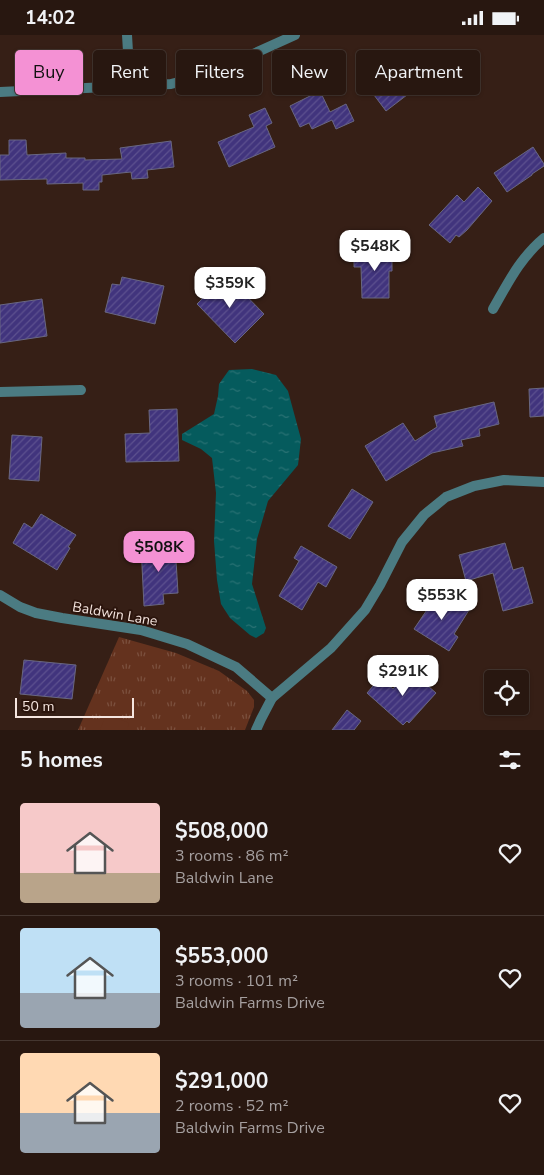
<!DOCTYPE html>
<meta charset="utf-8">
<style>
:root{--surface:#281710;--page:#34241e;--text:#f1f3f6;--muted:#a59f9f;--line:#443630;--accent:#f491d4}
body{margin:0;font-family:"Nunito Sans",sans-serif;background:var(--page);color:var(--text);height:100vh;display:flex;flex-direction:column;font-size:19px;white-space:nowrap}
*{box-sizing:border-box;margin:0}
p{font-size:16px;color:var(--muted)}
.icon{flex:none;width:28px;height:28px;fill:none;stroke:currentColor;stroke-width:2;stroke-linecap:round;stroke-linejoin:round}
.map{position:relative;height:695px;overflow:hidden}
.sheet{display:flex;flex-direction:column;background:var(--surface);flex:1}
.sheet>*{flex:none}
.hud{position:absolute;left:15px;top:15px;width:515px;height:45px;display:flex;gap:10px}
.tools{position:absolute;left:484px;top:635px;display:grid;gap:10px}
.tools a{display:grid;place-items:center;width:45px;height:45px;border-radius:5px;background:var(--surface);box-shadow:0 1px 4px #0004,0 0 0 1px var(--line);font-size:25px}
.scale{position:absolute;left:15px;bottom:12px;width:119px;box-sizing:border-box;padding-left:5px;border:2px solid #f5e5df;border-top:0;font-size:14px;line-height:18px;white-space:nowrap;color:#f5e5df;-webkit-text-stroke:4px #2c150d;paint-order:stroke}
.price{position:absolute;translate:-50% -42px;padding:0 11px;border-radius:10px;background:#fff;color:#222;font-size:16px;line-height:32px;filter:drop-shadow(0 1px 2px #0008)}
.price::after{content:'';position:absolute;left:50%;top:30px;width:15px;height:11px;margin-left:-8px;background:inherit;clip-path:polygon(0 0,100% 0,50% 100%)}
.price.active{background:var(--accent);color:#111}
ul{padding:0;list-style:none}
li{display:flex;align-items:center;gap:15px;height:125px;padding:0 20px}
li+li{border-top:1px solid var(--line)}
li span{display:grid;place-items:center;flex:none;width:140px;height:100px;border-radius:5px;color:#555}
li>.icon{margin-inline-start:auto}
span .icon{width:60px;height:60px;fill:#fffc;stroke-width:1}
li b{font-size:21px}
h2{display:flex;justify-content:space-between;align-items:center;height:60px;padding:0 20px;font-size:21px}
.tag{padding:0 18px;border-radius:5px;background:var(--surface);box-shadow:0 1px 4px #0004,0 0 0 1px var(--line);font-size:18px;line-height:45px}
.tag.active{background:var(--accent);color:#111}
.status{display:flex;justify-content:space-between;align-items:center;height:35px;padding:0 25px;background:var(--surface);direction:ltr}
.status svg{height:14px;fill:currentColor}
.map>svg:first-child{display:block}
</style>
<div class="status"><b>14:02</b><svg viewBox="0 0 49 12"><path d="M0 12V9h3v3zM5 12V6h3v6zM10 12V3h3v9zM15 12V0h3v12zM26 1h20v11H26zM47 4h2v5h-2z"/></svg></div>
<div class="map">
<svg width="544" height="695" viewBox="0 0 544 695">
<defs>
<pattern id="grass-tufts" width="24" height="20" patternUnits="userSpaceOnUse" patternTransform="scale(1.25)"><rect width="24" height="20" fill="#64321e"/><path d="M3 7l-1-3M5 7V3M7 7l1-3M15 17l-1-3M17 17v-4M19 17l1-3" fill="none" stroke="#7b503e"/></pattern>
<pattern id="water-ripples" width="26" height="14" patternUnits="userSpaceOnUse" patternTransform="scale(1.25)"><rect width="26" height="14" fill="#055b5d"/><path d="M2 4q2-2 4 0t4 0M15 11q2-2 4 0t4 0" fill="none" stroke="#2a7274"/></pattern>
<pattern id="building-hatch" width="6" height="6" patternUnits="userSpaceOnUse" patternTransform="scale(1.25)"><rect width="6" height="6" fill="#41347d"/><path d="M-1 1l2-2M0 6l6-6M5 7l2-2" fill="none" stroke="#5d518f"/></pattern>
</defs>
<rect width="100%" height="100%" fill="#361f16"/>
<polygon fill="url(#grass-tufts)" points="119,602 176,618 219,636 247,656 254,665 254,672 245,695 78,695"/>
<polygon fill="#64321e" points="106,679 129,688 127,695 100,695"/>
<polygon fill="url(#water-ripples)" points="252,334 276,340 288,356 301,404 298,430 268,466 257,504 252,549 266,593 264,598 256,603 250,600 230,583 221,569 217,545 214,506 216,458 212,423 201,414 182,405 182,399 214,379 218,361 219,349 229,335"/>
<g fill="url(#building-hatch)" stroke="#696781">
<polygon points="407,21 424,44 419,48 420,50 386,76 356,36 372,24 383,39"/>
<polygon points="320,56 330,77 346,69 354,86 336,94 332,85 312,94 309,88 300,92 290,71"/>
<polygon points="265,73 272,88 266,91 275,112 229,132 218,107 254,92 249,80"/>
<polygon points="9,105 26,105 27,120 66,118 66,123 85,123 85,125 122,124 120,113 171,106 174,132 147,135 148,143 132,144 131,137 102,140 102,147 99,147 99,155 83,155 83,148 47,149 47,144 0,145 0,120 9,120"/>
<polygon points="533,112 544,129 544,131 532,139 532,140 507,157 494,138"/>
<polygon points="478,152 492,166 467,195 459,202 456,200 450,208 429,190 457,160 464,167"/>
<polygon points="392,215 392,236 389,236 389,263 362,263 361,232 354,232 354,216"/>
<polygon points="226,240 264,279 235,308 197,269"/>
<polygon points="122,242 164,251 155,289 105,277 112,249 120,250"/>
<polygon points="42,264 47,301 0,308 0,270"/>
<polygon points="544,353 544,381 530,382 529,354"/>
<polygon points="494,367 499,389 479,394 480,401 461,405 463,411 432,418 386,446 365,411 403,388 415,406 437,392 434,381"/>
<polygon points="177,374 179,426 126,427 125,399 150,398 149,375"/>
<polygon points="12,400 42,402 39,446 9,444"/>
<polygon points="352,454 373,467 350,504 328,491"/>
<polygon points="41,479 76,500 68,512 70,513 57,535 13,508 24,488 32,493"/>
<polygon points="505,508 513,535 523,532 533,568 503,576 493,538 466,546 459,520"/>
<polygon points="175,509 178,558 163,559 164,569 144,571 141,511"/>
<polygon points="301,511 337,532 326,552 318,547 302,575 279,561 299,526 294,523"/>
<polygon points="439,557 469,575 454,599 458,602 449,616 414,594"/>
<polygon points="24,625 76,630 72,664 20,659"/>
<polygon points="410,635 436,658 409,688 407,686 403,690 367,658 380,643 393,654"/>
<polygon points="347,675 361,686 354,695 332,695"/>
</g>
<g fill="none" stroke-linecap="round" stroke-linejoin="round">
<g stroke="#4b7b82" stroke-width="10">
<polyline points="127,0 130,50"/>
<polyline points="0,57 171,49 209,39 295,0"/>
<path d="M493,274C508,248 520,223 544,203"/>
<polyline points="0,357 81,355"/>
<polyline points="0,560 20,572 36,578 62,583 141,595 187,609 236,632 272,663"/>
<polyline points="256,695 261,684 272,663 331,613 365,575 380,550 402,507 424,480 446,462 474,451 504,445 544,447"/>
</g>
</g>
<g text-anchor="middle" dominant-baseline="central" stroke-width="4" stroke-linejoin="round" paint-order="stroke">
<g font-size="14" fill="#f5e5df" stroke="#2c150d">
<text transform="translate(115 579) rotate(10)">Baldwin Lane</text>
</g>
</g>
</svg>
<div class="tools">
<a><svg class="icon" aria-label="locate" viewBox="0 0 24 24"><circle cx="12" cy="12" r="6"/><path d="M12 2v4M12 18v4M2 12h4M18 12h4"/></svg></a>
</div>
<div class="scale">50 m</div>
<b class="price" style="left:375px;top:237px">$548K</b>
<b class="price" style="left:230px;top:274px">$359K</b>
<b class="price active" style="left:159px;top:538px">$508K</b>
<b class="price" style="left:442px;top:586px">$553K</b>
<b class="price" style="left:403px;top:662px">$291K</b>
<div class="hud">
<a class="tag active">Buy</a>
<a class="tag">Rent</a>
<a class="tag">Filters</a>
<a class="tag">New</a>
<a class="tag">Apartment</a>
</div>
</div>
<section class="sheet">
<h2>5 homes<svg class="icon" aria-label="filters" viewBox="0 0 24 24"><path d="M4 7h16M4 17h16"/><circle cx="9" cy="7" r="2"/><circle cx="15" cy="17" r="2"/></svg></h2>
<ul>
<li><span style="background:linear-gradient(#f6c9c9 70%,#b9a48a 0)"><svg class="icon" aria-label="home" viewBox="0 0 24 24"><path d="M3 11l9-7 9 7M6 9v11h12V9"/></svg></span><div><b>$508,000</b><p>3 rooms · 86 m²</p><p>Baldwin Lane</p></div><svg class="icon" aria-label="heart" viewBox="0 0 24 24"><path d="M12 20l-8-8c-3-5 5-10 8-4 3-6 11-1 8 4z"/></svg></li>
<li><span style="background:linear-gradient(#bfe0f5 65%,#9aa5b1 0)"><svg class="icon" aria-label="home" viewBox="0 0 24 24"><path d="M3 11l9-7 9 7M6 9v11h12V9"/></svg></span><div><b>$553,000</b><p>3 rooms · 101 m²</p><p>Baldwin Farms Drive</p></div><svg class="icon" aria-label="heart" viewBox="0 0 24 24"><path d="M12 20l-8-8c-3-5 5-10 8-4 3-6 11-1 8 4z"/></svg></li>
<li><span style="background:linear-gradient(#ffd9b3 60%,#9aa5b1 0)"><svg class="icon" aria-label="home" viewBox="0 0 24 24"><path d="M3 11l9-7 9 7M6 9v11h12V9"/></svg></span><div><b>$291,000</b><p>2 rooms · 52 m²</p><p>Baldwin Farms Drive</p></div><svg class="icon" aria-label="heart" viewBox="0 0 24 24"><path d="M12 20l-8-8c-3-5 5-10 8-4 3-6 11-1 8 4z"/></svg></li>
</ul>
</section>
